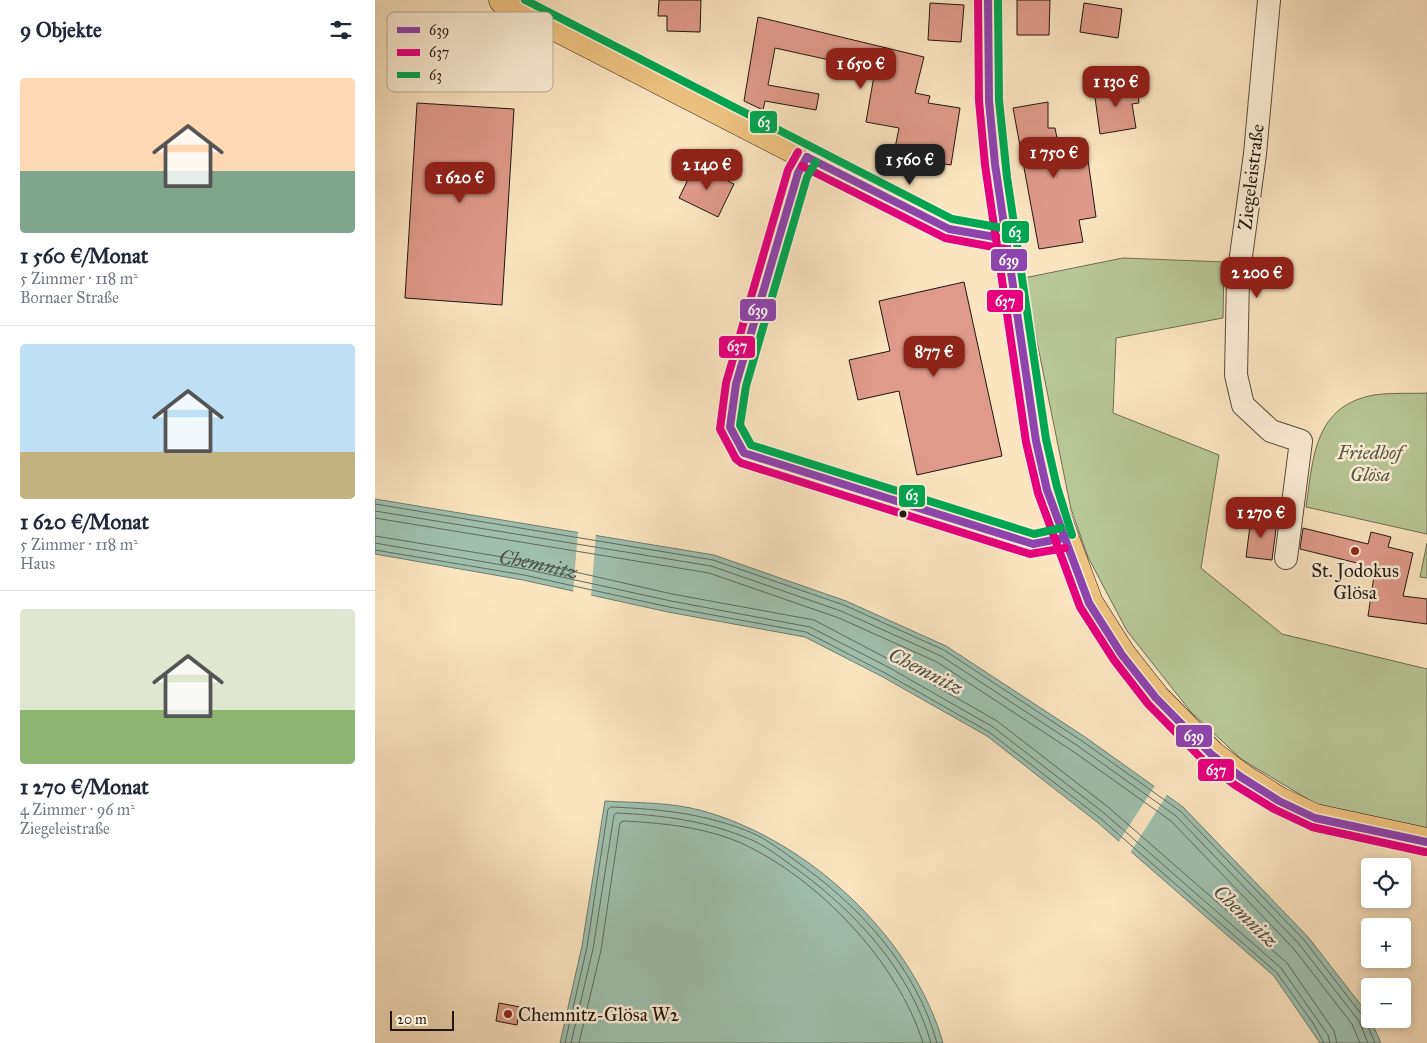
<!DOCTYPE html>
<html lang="de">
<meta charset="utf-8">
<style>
:root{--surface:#fff;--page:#f2f2f3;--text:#1f2937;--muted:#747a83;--line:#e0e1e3;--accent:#8f2418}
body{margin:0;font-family:"IM FELL Great Primer",serif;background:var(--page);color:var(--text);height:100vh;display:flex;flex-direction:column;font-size:19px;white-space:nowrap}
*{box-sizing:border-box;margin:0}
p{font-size:16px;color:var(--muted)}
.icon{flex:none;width:28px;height:28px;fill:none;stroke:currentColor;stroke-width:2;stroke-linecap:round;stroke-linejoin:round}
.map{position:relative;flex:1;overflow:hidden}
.details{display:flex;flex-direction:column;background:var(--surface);width:375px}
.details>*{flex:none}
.tools{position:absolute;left:986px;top:858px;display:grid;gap:10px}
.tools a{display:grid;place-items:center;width:50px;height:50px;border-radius:5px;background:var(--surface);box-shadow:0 2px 8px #0003;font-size:25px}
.scale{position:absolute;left:15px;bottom:12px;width:64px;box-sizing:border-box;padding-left:5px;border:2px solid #211610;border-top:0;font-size:14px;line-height:18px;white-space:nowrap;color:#211610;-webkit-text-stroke:4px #fceed7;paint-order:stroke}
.price{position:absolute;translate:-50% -42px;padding:0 11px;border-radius:10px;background:var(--accent);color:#fff;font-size:16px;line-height:32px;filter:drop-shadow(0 1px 2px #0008)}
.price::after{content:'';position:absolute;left:50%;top:30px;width:15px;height:11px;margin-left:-8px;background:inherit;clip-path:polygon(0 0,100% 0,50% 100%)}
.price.current{background:#222;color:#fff}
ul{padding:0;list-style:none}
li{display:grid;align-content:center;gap:10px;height:265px;padding:0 20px}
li+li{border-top:1px solid var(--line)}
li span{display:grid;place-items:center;height:155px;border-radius:5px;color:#555}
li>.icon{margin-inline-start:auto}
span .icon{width:90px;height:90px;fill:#fffc;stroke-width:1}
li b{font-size:21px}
h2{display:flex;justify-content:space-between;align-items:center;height:60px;padding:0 20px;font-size:21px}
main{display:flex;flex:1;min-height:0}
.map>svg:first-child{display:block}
</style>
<main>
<section class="details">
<h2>9 Objekte<svg class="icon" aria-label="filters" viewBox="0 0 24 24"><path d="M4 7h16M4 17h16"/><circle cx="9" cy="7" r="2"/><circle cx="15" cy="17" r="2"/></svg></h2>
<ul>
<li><span style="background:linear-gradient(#ffd9b3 60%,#7fa58c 0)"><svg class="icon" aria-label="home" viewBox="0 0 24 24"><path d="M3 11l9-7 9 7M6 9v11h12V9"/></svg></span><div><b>1 560 €/Monat</b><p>5 Zimmer · 118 m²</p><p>Bornaer Straße</p></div></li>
<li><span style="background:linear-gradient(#bfe0f5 70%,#c2b280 0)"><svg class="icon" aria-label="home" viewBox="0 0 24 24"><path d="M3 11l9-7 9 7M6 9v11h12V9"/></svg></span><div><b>1 620 €/Monat</b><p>5 Zimmer · 118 m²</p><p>Haus</p></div></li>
<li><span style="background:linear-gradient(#dfe7d0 65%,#8fb573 0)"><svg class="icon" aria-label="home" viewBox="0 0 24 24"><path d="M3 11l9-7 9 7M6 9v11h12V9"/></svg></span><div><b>1 270 €/Monat</b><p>4 Zimmer · 96 m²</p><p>Ziegeleistraße</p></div></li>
</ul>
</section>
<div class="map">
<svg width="1052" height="1043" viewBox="0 0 1052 1043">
<rect width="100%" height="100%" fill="#fbe5c1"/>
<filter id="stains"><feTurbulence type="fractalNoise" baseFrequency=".004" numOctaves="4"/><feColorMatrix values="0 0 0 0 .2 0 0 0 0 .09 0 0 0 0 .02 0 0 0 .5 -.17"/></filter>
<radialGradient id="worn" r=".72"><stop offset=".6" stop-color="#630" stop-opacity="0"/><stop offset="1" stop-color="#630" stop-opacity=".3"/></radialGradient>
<g fill="#b8c698" stroke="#6c6e54">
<polygon points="748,258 849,262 848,318 741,338 738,413 844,455 826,568 907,634 1052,669 1052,832 941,804 866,759 816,712 752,631 713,557 696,509 649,278"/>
<path d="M1052,393V534L931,507C938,461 938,409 994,396C1012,392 1034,394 1052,393Z"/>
<polygon points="1052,543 1052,578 1045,577"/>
</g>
<g fill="#9fbfae" stroke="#6d7b6f">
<polygon points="0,499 339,555 471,601 571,646 710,737 808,807 933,937 993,1014 1006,1043 945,1043 899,976 722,822 612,736 508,677 430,637 293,612 148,580 0,554"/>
<path d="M230,801C262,803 296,802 328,811C433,840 538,937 568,1043H185L207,946Z"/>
</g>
<g fill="#fbe5c1">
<polygon points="203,531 221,533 216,597 198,593"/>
<polygon points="781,784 793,793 755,853 743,843"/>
</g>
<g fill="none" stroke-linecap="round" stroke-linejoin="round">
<g stroke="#606a5f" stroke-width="1">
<polyline points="0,504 338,560 469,605 569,650 707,741 805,811 929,940 990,1019 1000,1043"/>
<polyline points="0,511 336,566 466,611 566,656 703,746 801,816 924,944 984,1021 993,1043"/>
<polyline points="0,518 334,573 464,618 562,662 699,752 796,821 919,949 977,1024 985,1043"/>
<path id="s1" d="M0,536L152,561L297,594L439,620L517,661L622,721L733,807L912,963L959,1031L962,1043"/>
<polyline points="0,543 150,569 296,601 435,627 513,667 618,727 729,813 906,968 953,1035 955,1043"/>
<polyline points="0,550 149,575 294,607 431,632 510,673 614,732 725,818 902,973 938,1023 949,1043"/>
<path d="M190,1043L212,947L233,809L236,807C283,809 326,813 370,830C387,836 403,848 418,859C482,903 541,966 562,1043"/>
<path d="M196,1043L218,949L239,815L241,813C285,815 326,820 367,836C385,842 401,854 416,865C477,908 535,969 556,1043"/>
<path d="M204,1043L226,950L245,823L248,821C288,823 329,827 366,843C443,878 523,962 548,1043"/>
</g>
</g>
<g fill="#de9a8b" stroke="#211610">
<polygon points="284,0 326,0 325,32 292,31 292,16 283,16"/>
<polygon points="642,0 675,0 674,35 642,35"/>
<polygon points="555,3 589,5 586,42 553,40"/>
<polygon points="709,3 747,9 743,38 705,32"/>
<polygon points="383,17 549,57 540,93 555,96 553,103 585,108 576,165 544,160 542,173 516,168 524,128 491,122 500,70 400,48 393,85 444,94 441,110 390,101 388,110 369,101"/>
<polygon points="762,84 764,103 757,104 761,128 725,134 719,90"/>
<polygon points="673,102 673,128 680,128 683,143 710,139 721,217 704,220 708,242 664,249 638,108"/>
<polygon points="42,103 139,109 127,305 30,298"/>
<polygon points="320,165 359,184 343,217 304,198"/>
<polygon points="589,282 627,456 542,475 524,391 483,400 474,360 515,351 504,301"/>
<polygon points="876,518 902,521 897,560 871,557"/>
<polygon points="928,528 993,544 996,532 1016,537 1013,547 1038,553 1028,596 1052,599 1052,624 993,616 999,576 984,572 986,564 925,549"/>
<polygon points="124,1003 145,1007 142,1025 121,1021"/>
</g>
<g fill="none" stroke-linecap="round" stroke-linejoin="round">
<defs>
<polyline id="minor" points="894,0 880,154 863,278 861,375 868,405 896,431 926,441 911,558"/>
<g id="major">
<polyline points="128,0 574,229 631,239"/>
<polyline points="613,0 614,101 620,164 661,441 672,490 714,603 747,655 781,698 837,755 866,777 904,801 940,818 1052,842"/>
</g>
</defs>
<use href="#minor" stroke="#584a3c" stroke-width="24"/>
<use href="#major" stroke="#211610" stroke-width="29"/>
<use href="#minor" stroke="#fceed7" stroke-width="22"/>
<use href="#major" stroke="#eec280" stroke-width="28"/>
<defs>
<g id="bus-1">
<polyline points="613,0 614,101 620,164 661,441 672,490 714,603 747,655 781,698 837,755 866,777 904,801 940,818 1052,842"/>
<polyline points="432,157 423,173 361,384 355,427 369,453 658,544 688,538"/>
<polyline points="432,157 574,229 631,239"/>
</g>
<g id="bus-2">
<polyline points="603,0 604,101 610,165 651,442 663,493 705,607 739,660 773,704 830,762 860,785 899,809 937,827 1050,852"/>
<polyline points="423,152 413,170 351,383 345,429 361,459 366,463 655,554 690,548"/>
<polyline points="427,166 570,238 629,249"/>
</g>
<g id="bus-3">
<polyline points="150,0 577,219 633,229"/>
<polyline points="623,0 624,100 632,177 671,439 682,487 697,535"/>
<polyline points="441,162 432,177 371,386 365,425 376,445 659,534 686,528"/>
</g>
</defs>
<use href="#bus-1" stroke="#fceed7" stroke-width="11"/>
<use href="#bus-2" stroke="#fceed7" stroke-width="11"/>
<use href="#bus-3" stroke="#fceed7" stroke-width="11"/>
<use href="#bus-1" stroke="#8e44ad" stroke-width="8"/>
<use href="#bus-2" stroke="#e5007d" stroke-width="8"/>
<use href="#bus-3" stroke="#00a651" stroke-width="8"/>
</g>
<circle fill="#211610" stroke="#fceed7" stroke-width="2" cx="528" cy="514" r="4.5"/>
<g fill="#8f2418" stroke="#fceed7" stroke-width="2">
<circle cx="980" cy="551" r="5"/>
<circle cx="133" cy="1014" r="5"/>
</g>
<g text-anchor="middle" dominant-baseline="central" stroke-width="5" stroke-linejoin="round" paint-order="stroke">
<g font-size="19" fill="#211610" stroke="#fceed7">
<text transform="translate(876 177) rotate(-83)">Ziegeleistraße</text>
</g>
<g font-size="19" font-style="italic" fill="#565440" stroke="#fceed7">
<text x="995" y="452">Friedhof<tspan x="995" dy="22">Glösa</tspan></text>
</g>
<g font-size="19" fill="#211610" stroke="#fceed7">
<text x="980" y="570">St. Jodokus<tspan x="980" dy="22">Glösa</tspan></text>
<text x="143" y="1014" text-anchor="start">Chemnitz-Glösa W2</text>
</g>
<g font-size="20" font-style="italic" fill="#4d5147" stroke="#fceed7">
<text stroke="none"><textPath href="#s1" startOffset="166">Chemnitz</textPath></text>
<text transform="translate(551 671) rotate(27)">Chemnitz</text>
<text transform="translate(871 916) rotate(44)">Chemnitz</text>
</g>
</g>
<rect x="12" y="12" width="166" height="80" rx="8" fill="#fceed7" stroke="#baad9b" stroke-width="1"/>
<rect x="22" y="27" width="23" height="6" fill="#8e44ad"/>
<rect x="22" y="49" width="23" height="7" fill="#e5007d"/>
<rect x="22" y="72" width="23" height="6" fill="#00a651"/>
<g font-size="14" fill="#211610">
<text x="54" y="35">639</text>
<text x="54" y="57">637</text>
<text x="54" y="80">63</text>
</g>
<g stroke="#fceed7" stroke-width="2">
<rect x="374" y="110" width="29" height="24" rx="5" fill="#00a651"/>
<rect x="626" y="220" width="29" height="24" rx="5" fill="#00a651"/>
<rect x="615" y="248" width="38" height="24" rx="5" fill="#8e44ad"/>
<rect x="611" y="289" width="38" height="24" rx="5" fill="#e5007d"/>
<rect x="364" y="298" width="38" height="24" rx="5" fill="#8e44ad"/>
<rect x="343" y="335" width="38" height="24" rx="5" fill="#e5007d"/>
<rect x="523" y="484" width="28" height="24" rx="5" fill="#00a651"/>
<rect x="800" y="724" width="38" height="24" rx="5" fill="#8e44ad"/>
<rect x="822" y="758" width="38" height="24" rx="5" fill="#e5007d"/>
</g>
<g font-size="14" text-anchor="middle" font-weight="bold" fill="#fff">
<text x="389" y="127">63</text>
<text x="640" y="237">63</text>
<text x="634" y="265">639</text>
<text x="630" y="306">637</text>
<text x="383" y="315">639</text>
<text x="362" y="351">637</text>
<text x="537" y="500">63</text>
<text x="819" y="741">639</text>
<text x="841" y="775">637</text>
</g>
<rect width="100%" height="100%" filter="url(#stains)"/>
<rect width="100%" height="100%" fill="url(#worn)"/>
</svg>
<div class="tools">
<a><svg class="icon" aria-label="locate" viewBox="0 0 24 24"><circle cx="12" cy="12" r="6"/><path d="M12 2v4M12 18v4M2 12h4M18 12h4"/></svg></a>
<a>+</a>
<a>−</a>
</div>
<div class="scale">20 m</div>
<b class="price" style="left:486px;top:90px">1 650 €</b>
<b class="price" style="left:741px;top:108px">1 130 €</b>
<b class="price" style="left:679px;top:179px">1 750 €</b>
<b class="price current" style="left:535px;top:186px">1 560 €</b>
<b class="price" style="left:332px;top:191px">2 140 €</b>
<b class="price" style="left:85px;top:204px">1 620 €</b>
<b class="price" style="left:882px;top:299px">2 200 €</b>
<b class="price" style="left:559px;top:378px">877 €</b>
<b class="price" style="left:886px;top:539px">1 270 €</b>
</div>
</main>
